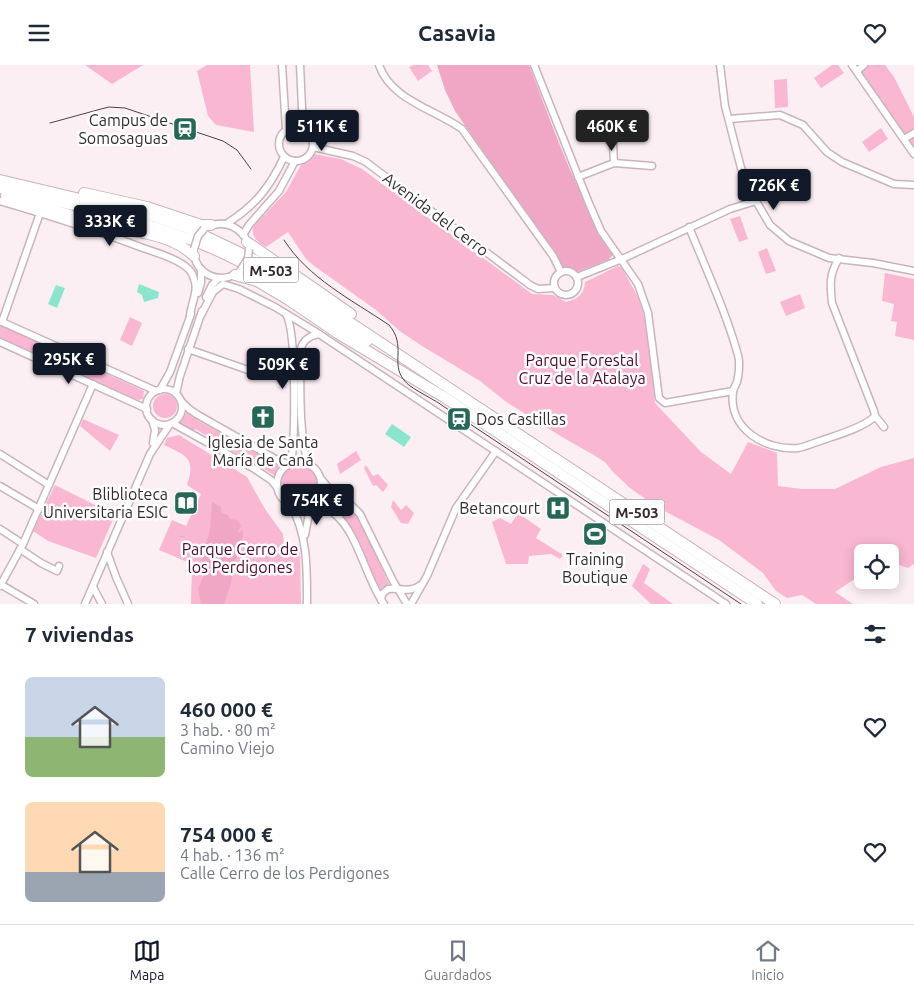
<!DOCTYPE html>
<html lang="es">
<meta charset="utf-8">
<style>
:root{--surface:#fff;--page:#f6f6f7;--text:#1f2937;--muted:#747a83;--line:#e0e1e3;--accent:#111827}
body{margin:0;font-family:Ubuntu,sans-serif;background:var(--page);color:var(--text);height:100vh;display:flex;flex-direction:column;font-size:19px;white-space:nowrap}
*{box-sizing:border-box;margin:0}
p{font-size:16px;color:var(--muted)}
.icon{flex:none;width:28px;height:28px;fill:none;stroke:currentColor;stroke-width:2;stroke-linecap:round;stroke-linejoin:round}
.map{position:relative;height:539px;overflow:hidden}
.sheet{display:flex;flex-direction:column;background:var(--surface);flex:1}
.sheet>*{flex:none}
.tools{position:absolute;left:854px;top:479px;display:grid;gap:10px}
.tools a{display:grid;place-items:center;width:45px;height:45px;border-radius:8px;background:var(--surface);box-shadow:0 2px 12px #0003;font-size:25px}
.price{position:absolute;translate:-50% -42px;padding:0 11px;border-radius:5px;background:var(--accent);color:#fff;font-size:16px;line-height:32px;filter:drop-shadow(0 1px 2px #0008)}
.price::after{content:'';position:absolute;left:50%;top:30px;width:15px;height:11px;margin-left:-8px;background:inherit;clip-path:polygon(0 0,100% 0,50% 100%)}
.price.selected{background:#222;color:#fff}
ul{padding:0;list-style:none}
li{display:flex;align-items:center;gap:15px;height:125px;padding:0 25px}
li span{display:grid;place-items:center;flex:none;width:140px;height:100px;border-radius:8px;color:#555}
li>.icon{margin-inline-start:auto}
span .icon{width:60px;height:60px;fill:#fffc;stroke-width:1}
li b{font-size:21px}
h2{display:flex;justify-content:space-between;align-items:center;height:60px;padding:0 25px;font-size:21px}
header{display:flex;justify-content:space-between;align-items:center;height:65px;padding:0 25px;background:var(--surface);font-size:22px;font-weight:700}
.menu{display:flex;justify-content:space-around;align-items:center;height:70px;border-top:1px solid var(--line);background:var(--surface);font-size:14px;color:var(--muted)}
.menu a{display:grid;justify-items:center;gap:2px}
.menu .selected{color:var(--accent)}
.map>svg:first-child{display:block}
</style>
<header><svg class="icon" aria-label="menu" viewBox="0 0 24 24"><path d="M4 6h16M4 12h16M4 18h16"/></svg>Casavia<svg class="icon" aria-label="heart" viewBox="0 0 24 24"><path d="M12 20l-8-8c-3-5 5-10 8-4 3-6 11-1 8 4z"/></svg></header>
<div class="map">
<svg width="914" height="539" viewBox="0 0 914 539">
<rect width="100%" height="100%" fill="#fceff4"/>
<g fill="#f9b7d2">
<polygon points="85,0 143,0 112,19"/>
<polygon points="207,0 250,0 254,67 216,60 208,51 197,6"/>
<polygon points="413,0 428,0 432,6 418,16 409,2"/>
<polygon points="832,0 838,0 844,8 821,23 814,13"/>
<polygon points="855,0 885,0 894,12 914,52 914,84"/>
<polygon points="787,14 788,42 775,43 774,15"/>
<polygon points="881,63 888,74 869,87 862,77"/>
<path d="M314,89L341,94L362,104L532,229L553,230L566,237C578,234 584,230 585,217L618,201L622,203L639,234L648,266L655,338L701,387L731,409L748,377L777,388L778,421L802,424H835L881,402L914,393V499L908,503L890,497V488H862V509L835,527L853,539H816L802,530L787,533L776,526L763,508L719,475L657,442L630,423L612,406L606,398L597,392L562,372L505,336L480,316L422,281L401,267L376,245L313,200L306,194L288,167L266,182C258,177 251,172 253,162L286,127L301,100L309,96Z"/>
<polygon points="740,151 748,174 739,177 730,154"/>
<polygon points="767,183 776,206 766,209 758,187"/>
<polygon points="885,208 914,214 914,275 895,271 897,257 891,256 894,239 882,236"/>
<polygon points="800,229 805,243 786,251 780,237"/>
<polygon points="130,252 142,258 132,281 120,275"/>
<polygon points="0,260 144,326 143,334 138,335 0,275"/>
<circle cx="165" cy="341" r="12"/>
<polygon points="187,347 198,353 197,355 268,394 280,400 274,410 195,364 193,366 179,358"/>
<polygon points="83,354 119,370 110,386 80,361"/>
<path d="M179,370L247,412L265,444L283,469L284,483L288,485L300,486L301,539H191L192,499L159,485L172,455L186,461L201,429L187,420C196,393 187,391 164,380L167,373Z"/>
<polygon points="356,386 361,395 340,409 337,399"/>
<polygon points="366,400 373,411 378,409 388,420 383,427 376,420 373,421 364,403"/>
<circle cx="299" cy="419" r="18"/>
<polygon points="55,420 115,450 96,493 48,476 33,466"/>
<path d="M325,426L352,444L365,466L389,519L380,524L377,520C367,497 355,456 333,443C328,440 322,439 318,438Z"/>
<polygon points="393,435 401,445 406,440 414,448 408,459 401,458 391,442"/>
<polygon points="518,448 541,464 536,473 563,490 560,494 551,489 529,491 528,499 506,499 492,457 500,453 511,459"/>
<polygon points="643,499 650,504 644,518 673,539 651,539 632,521"/>
</g>
<g fill="#f0a7c6">
<path d="M437,0H529C554,64 576,131 615,188L608,195L577,207L563,202L455,46L445,25Z"/>
<polygon points="212,437 221,442 222,448 228,450 230,454 237,455 241,460 238,468 243,465 242,480 233,501 231,519 224,539 201,539 198,524 204,510 200,506 203,487 210,465"/>
</g>
<g fill="#8be5cd">
<polygon points="139,219 159,227 158,233 144,237 142,230 137,227"/>
<polygon points="56,220 65,223 57,243 48,239"/>
<polygon points="392,359 411,372 404,382 385,369"/>
</g>
<g fill="none" stroke-linecap="round" stroke-linejoin="round">
<defs>
<g id="minor">
<polyline points="282,0 286,65"/>
<polyline points="300,0 303,64"/>
<path d="M379,0C391,35 434,44 462,64L553,191L561,207"/>
<polyline points="534,0 588,136 601,166 638,219 648,248 659,333 665,338 733,326"/>
<polyline points="720,0 725,41 741,103 756,136 770,160 789,176 829,193 873,198 914,206"/>
<polyline points="852,0 914,89"/>
<polyline points="857,6 864,0"/>
<polyline points="729,54 780,50 803,60 827,87 842,97 894,119 914,120"/>
<circle cx="296" cy="79" r="17"/>
<polyline points="904,74 914,68"/>
<polyline points="613,78 614,98"/>
<polyline points="313,82 353,91 366,97 530,220 538,224 554,223"/>
<polyline points="578,112 614,98 652,101"/>
<path d="M0,136C48,150 96,165 143,183C157,188 173,192 185,201C189,204 193,209 194,214C199,225 191,239 190,251"/>
<path d="M226,159C255,141 270,122 284,92"/>
<path d="M210,161C223,156 236,160 245,172"/>
<path d="M689,162C706,204 726,247 738,290C740,297 739,310 737,317C736,320 733,324 733,327C728,364 766,386 798,383C805,382 813,378 820,376C834,371 866,362 875,351L874,346L832,238C830,219 829,210 839,193"/>
<polyline points="243,170 249,160 279,126 295,96"/>
<path d="M194,188C196,209 218,219 236,209"/>
<circle cx="566" cy="218" r="12"/>
<polyline points="577,212 622,194 730,144 756,136"/>
<polyline points="198,228 201,218 201,204"/>
<polyline points="206,232 212,220 219,213"/>
<path d="M286,249C297,266 295,376 291,398"/>
<polyline points="201,250 213,227 223,219 239,224 275,242 313,265 726,539"/>
<polyline points="0,256 156,326"/>
<polyline points="2,257 40,148"/>
<polyline points="0,277 147,344"/>
<polyline points="188,284 248,305 293,305"/>
<circle cx="164" cy="342" r="18"/>
<polyline points="160,325 170,307 191,249"/>
<polyline points="176,328 180,311 202,246"/>
<polyline points="181,336 189,344 198,350 279,396 288,399"/>
<polyline points="875,351 884,362"/>
<polyline points="152,355 155,365 153,378"/>
<polyline points="172,358 253,403 271,415 277,422"/>
<polyline points="0,389 49,420"/>
<circle cx="299" cy="419" r="22"/>
<path d="M308,398C298,363 301,324 300,287C302,276 308,271 319,269"/>
<polyline points="321,414 331,426 347,436 360,449 393,516 407,539"/>
<polyline points="0,421 39,444"/>
<path d="M312,437C320,442 329,444 336,450C358,469 366,514 384,539"/>
<path d="M290,439C308,469 307,505 307,539"/>
<polyline points="0,464 23,479"/>
<polyline points="305,470 311,438"/>
<polyline points="20,484 41,498 57,506 59,501"/>
<polyline points="107,487 116,512 128,539"/>
<polyline points="0,519 34,539"/>
<polyline points="0,521 23,479 93,319"/>
<polyline points="93,522 102,539"/>
<path d="M381,535L382,529L388,524C401,522 408,529 421,520"/>
<polyline points="85,539 150,389 170,359"/>
<polyline points="411,539 427,511 456,443 496,386"/>
</g>
<g id="highway">
<polyline points="0,115 156,152 188,163 257,196 775,539"/>
<path d="M0,123C73,140 145,154 214,184C268,208 318,244 367,276"/>
<polyline points="84,128 147,142 201,160 211,160"/>
<path d="M6,131C38,140 69,150 101,159C132,167 171,168 194,191"/>
<polyline points="247,177 351,249"/>
<polyline points="235,210 257,216 289,235 339,269 444,332 757,539"/>
</g>
</defs>
<use href="#minor" stroke="#c8b4bc" stroke-width="9"/>
<use href="#highway" stroke="#c8b4bc" stroke-width="12"/>
<use href="#minor" stroke="#fff" stroke-width="6"/>
<use href="#highway" stroke="#fff" stroke-width="10"/>
<g stroke="#4c4346" stroke-width="1">
<polyline points="50,58 101,44 109,42 125,43 223,76 237,85 251,104"/>
<path d="M284,175C308,213 352,235 389,260C407,281 390,298 404,315C409,323 434,334 443,341L741,539"/>
</g>
<defs>
<g id="minor-bridge">
<polyline points="194,184 198,171 204,164"/>
<polyline points="240,206 248,193 249,184"/>
</g>
</defs>
<use href="#minor-bridge" stroke="#c8b4bc" stroke-width="9" stroke-linecap="butt"/>
<use href="#minor-bridge" stroke="#fff" stroke-width="6"/>
</g>
<defs>
<symbol id="station-square" viewBox="-11 -11 22 22"><rect x="-9" y="-9" width="18" height="18" rx="4" fill="#266858" stroke="#fff"/><path d="M-3-6H3Q5-6 5-4V2Q5 4 3 4L4.5 6H3L1.5 4h-3L-3 6H-4.5L-3 4Q-5 4-5 2V-4Q-5-6-3-6ZM-3.5-4v3h7v-3ZM-3.5 1v1.5H-2V1ZM2 1v1.5H3.5V1Z" fill="#fff"/></symbol>
<symbol id="church-square" viewBox="-11 -11 22 22"><rect x="-9" y="-9" width="18" height="18" rx="4" fill="#266858" stroke="#fff"/><path d="M-1.2-6h2.4v3.5h3.3v2.4h-3.3V6h-2.4V-.1h-3.3v-2.4h3.3Z" fill="#fff"/></symbol>
<symbol id="library-square" viewBox="-11 -11 22 22"><rect x="-9" y="-9" width="18" height="18" rx="4" fill="#266858" stroke="#fff"/><path d="M-6-4Q-3-5.5-.7-3.5V5Q-3 3-6 4ZM6-4Q3-5.5 .7-3.5V5Q3 3 6 4Z" fill="#fff"/></symbol>
<symbol id="hospital-square" viewBox="-11 -11 22 22"><rect x="-9" y="-9" width="18" height="18" rx="4" fill="#266858" stroke="#fff"/><path d="M-5-5h3v3.5h4V-5h3V5h-3V1.5h-4V5h-3Z" fill="#fff"/></symbol>
<symbol id="stadium-square" viewBox="-11 -11 22 22"><rect x="-9" y="-9" width="18" height="18" rx="4" fill="#266858" stroke="#fff"/><path d="M0-5a6.5 5 0 1 0 0 10a6.5 5 0 1 0 0-10ZM-3.5-1.8h7v3.6h-7Z" fill="#fff"/></symbol>
</defs>
<g fill-rule="evenodd">
<use href="#station-square" x="171" y="50" width="28" height="28"/>
<use href="#church-square" x="249" y="338" width="28" height="28"/>
<use href="#station-square" x="445" y="340" width="28" height="28"/>
<use href="#library-square" x="172" y="424" width="28" height="28"/>
<use href="#hospital-square" x="544" y="429" width="28" height="28"/>
<use href="#stadium-square" x="581" y="455" width="28" height="28"/>
</g>
<g text-anchor="middle" dominant-baseline="central" stroke-width="5" stroke-linejoin="round" paint-order="stroke">
<g fill="#fff" stroke="#706b6d" stroke-width="1">
<rect x="243.5" y="192.5" width="55" height="25" rx="4"/>
<rect x="609.5" y="434.5" width="55" height="25" rx="4"/>
</g>
<g font-size="15" font-weight="bold" fill="#332b2e">
<text x="271" y="205">M-503</text>
<text x="637" y="447">M-503</text>
</g>
<g font-size="16" fill="#332b2e" stroke="#fff" text-anchor="end">
<text x="168" y="55">Campus de<tspan x="168" dy="18">Somosaguas</tspan></text>
<text x="476" y="354" text-anchor="start">Dos Castillas</text>
<text x="263" y="377" text-anchor="middle">Iglesia de Santa<tspan x="263" dy="18">María de Caná</tspan></text>
<text x="168" y="429">Bliblioteca<tspan x="168" dy="18">Universitaria ESIC</tspan></text>
<text x="540" y="443">Betancourt</text>
<text x="595" y="494" text-anchor="middle">Training<tspan x="595" dy="18">Boutique</tspan></text>
</g>
<g font-size="16" fill="#332b2e" stroke="#fff">
<text transform="translate(436 149) rotate(37)">Avenida del Cerro</text>
</g>
<g font-size="16" fill="#4b0c2e" stroke="#fff">
<text x="582" y="295">Parque Forestal<tspan x="582" dy="18">Cruz de la Atalaya</tspan></text>
<text x="240" y="484">Parque Cerro de<tspan x="240" dy="18">los Perdigones</tspan></text>
</g>
</g>
</svg>
<div class="tools">
<a><svg class="icon" aria-label="locate" viewBox="0 0 24 24"><circle cx="12" cy="12" r="6"/><path d="M12 2v4M12 18v4M2 12h4M18 12h4"/></svg></a>
</div>
<b class="price" style="left:322px;top:87px">511K €</b>
<b class="price selected" style="left:612px;top:87px">460K €</b>
<b class="price" style="left:774px;top:146px">726K €</b>
<b class="price" style="left:110px;top:182px">333K €</b>
<b class="price" style="left:69px;top:320px">295K €</b>
<b class="price" style="left:283px;top:325px">509K €</b>
<b class="price" style="left:317px;top:461px">754K €</b>
</div>
<section class="sheet">
<h2>7 viviendas<svg class="icon" aria-label="filters" viewBox="0 0 24 24"><path d="M4 7h16M4 17h16"/><circle cx="9" cy="7" r="2"/><circle cx="15" cy="17" r="2"/></svg></h2>
<ul>
<li><span style="background:linear-gradient(#c9d6e8 60%,#8fb573 0)"><svg class="icon" aria-label="home" viewBox="0 0 24 24"><path d="M3 11l9-7 9 7M6 9v11h12V9"/></svg></span><div><b>460 000 €</b><p>3 hab. · 80 m²</p><p>Camino Viejo</p></div><svg class="icon" aria-label="heart" viewBox="0 0 24 24"><path d="M12 20l-8-8c-3-5 5-10 8-4 3-6 11-1 8 4z"/></svg></li>
<li><span style="background:linear-gradient(#ffd9b3 70%,#9aa5b1 0)"><svg class="icon" aria-label="home" viewBox="0 0 24 24"><path d="M3 11l9-7 9 7M6 9v11h12V9"/></svg></span><div><b>754 000 €</b><p>4 hab. · 136 m²</p><p>Calle Cerro de los Perdigones</p></div><svg class="icon" aria-label="heart" viewBox="0 0 24 24"><path d="M12 20l-8-8c-3-5 5-10 8-4 3-6 11-1 8 4z"/></svg></li>
</ul>
</section>
<nav class="menu">
<a class="selected"><svg class="icon" aria-label="map" viewBox="0 0 24 24"><path d="M3 6l6-2 6 2 6-2v14l-6 2-6-2-6 2zM9 4v14M15 6v14"/></svg>Mapa</a>
<a><svg class="icon" aria-label="saved" viewBox="0 0 24 24"><path d="M7 4h10v16l-5-4-5 4z"/></svg>Guardados</a>
<a><svg class="icon" aria-label="home" viewBox="0 0 24 24"><path d="M3 11l9-7 9 7M6 9v11h12V9"/></svg>Inicio</a>
</nav>
